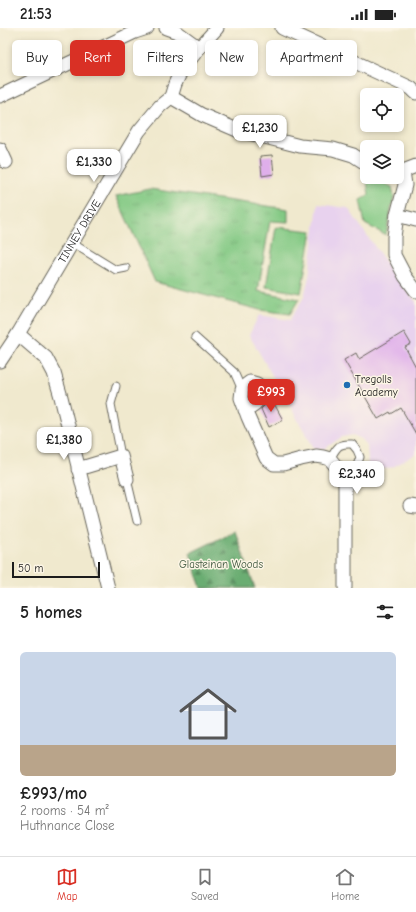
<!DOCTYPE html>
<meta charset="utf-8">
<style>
:root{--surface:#fff;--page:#f6f6f6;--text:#222;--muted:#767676;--line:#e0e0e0;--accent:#d93025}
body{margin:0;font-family:"Comic Neue",sans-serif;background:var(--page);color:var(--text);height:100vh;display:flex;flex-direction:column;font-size:15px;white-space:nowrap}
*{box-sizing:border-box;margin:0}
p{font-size:13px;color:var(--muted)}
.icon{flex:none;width:22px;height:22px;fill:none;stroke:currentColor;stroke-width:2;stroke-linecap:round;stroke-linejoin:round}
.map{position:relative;height:560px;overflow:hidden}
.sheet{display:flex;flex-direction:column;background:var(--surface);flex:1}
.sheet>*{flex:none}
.guide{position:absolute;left:12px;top:12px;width:392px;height:36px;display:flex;gap:8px}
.tools{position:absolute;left:360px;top:60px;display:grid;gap:8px}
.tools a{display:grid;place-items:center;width:44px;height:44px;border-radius:6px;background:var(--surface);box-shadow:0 2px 6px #0003;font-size:20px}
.scale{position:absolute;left:12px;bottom:10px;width:88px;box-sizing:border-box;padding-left:4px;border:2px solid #1c1c1c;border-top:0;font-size:11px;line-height:14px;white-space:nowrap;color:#1c1c1c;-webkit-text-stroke:3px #fcf5e5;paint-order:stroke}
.price{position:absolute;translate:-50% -34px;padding:0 9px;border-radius:8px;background:#fff;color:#222;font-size:13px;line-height:26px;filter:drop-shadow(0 1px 2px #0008)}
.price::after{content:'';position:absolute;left:50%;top:24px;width:12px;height:9px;margin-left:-6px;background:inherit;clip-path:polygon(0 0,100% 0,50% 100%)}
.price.on{background:var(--accent);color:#fff}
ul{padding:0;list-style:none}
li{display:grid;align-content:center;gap:8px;height:212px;padding:0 20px}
li span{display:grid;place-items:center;height:124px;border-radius:6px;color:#555}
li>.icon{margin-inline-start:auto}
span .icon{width:72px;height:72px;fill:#fffc;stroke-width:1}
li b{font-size:17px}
h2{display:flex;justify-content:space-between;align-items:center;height:48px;padding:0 20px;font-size:17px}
.tag{padding:0 14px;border-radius:6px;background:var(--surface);box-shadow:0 2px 6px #0003;font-size:14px;line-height:36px}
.tag.on{background:var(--accent);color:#fff}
.status{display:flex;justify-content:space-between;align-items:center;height:28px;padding:0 20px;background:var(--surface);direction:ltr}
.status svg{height:11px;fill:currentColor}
.tabs{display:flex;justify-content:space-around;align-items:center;height:56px;border-top:1px solid var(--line);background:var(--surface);font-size:11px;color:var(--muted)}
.tabs a{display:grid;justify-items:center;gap:2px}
.tabs .on{color:var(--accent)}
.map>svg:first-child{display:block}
</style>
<div class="status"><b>21:53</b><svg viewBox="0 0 49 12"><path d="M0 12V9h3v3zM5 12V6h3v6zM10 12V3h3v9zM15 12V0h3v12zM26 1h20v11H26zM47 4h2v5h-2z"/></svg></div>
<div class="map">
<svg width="416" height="560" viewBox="0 0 416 560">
<defs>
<pattern id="grass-tufts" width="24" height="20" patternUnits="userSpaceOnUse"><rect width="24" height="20" fill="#83c984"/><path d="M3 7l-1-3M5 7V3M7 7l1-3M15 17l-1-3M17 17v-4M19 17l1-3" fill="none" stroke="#71ac71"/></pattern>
<pattern id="forest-firs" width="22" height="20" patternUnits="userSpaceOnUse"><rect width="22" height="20" fill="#6aad72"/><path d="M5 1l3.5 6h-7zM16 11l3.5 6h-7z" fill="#568c5d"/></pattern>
</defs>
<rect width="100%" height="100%" fill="#fcf5e5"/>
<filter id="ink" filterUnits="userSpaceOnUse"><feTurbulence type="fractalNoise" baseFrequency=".025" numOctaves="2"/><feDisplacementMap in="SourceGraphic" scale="8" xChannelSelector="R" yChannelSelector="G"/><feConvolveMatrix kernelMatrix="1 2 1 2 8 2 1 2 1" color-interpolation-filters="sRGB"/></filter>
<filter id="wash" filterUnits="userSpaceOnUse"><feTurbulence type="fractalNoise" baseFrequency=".012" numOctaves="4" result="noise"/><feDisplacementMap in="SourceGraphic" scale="16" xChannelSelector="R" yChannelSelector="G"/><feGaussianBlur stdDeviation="0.9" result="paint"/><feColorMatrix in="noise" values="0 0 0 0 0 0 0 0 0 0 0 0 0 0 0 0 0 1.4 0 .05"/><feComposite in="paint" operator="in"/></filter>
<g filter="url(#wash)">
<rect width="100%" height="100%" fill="#f0e9ce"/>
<polygon fill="#e8d2ee" points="318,176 348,180 387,236 397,248 416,274 416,426 393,439 367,445 368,430 367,418 362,411 353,407 342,409 324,421 314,420 249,307 259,287 290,292 304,269 309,248"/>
<polygon fill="url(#grass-tufts)" stroke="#507250" points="150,161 288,181 288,194 270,193 258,263 299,271 290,286 260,282 155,254 116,168"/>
<polygon fill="url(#forest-firs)" stroke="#436447" points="235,503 255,560 201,560 190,525"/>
<g fill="#83c984" stroke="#507250">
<polygon points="366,147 367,147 367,149 371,149 392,159 394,169 390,186 386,207 365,196 360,172 369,167"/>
<polygon points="276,199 312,203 301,265 266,259"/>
</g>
<g id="blocks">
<g fill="#dfafeb">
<polygon points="272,127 274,146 262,148 260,128"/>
<polygon points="404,304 411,316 405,319 416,339 416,406 401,380 391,386 390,384 378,391 344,332 356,325 359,331"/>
<polygon points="270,368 283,392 269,399 261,381 265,377 268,369"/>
</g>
</g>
</g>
<g filter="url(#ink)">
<use href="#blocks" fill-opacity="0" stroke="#66645a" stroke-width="1"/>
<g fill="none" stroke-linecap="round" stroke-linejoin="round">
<defs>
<g id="lane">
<polyline points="72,215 116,242 126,240"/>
<polyline points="195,309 234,344 242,362"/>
<polyline points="116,358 111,376 121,428"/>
<path d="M330,431C337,420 337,415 352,416L357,422L360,429C357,440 353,444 345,452"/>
<polyline points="127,451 137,493"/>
</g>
<g id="street">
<polyline points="166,0 177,4 199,20"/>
<polyline points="282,0 411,60 416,65"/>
<polyline points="0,68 135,4 147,0"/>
<polyline points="171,69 202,87 237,102 300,118 333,121 353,127 367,136"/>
<polyline points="0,121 6,134"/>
<polyline points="403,143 405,157 397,187 394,209 394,227 405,248 416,263"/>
<polyline points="397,144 403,143 416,138"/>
<polyline points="397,187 416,192"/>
<polyline points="18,306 46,330 54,345 61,369 108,560"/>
<path id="s1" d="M0,333L18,306L72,215L139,103L160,78L171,69L175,56L181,43L199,20L217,0"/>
<path d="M245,382C256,376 259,374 261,362L257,356L250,354L246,357L242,362L241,370L248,389L266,430L274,436H283L301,431L316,428L323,429L330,431L344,448L345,452V560"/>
<polyline points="78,441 121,428 127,451"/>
<polyline points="410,478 416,479"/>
</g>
</defs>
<use href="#lane" stroke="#66645a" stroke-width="9"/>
<use href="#street" stroke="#66645a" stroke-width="15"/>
<use href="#lane" stroke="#fff" stroke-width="7"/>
<use href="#street" stroke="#fff" stroke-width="13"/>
</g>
</g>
<circle fill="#1f6fb2" stroke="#fcf5e5" stroke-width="1.5" cx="347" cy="357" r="4"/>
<g text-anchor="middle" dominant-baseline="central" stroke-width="3" stroke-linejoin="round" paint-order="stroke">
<g font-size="11" fill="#1c1c1c" stroke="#fcf5e5">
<text stroke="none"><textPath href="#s1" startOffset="152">TINNEY DRIVE</textPath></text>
</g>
<g font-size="11" fill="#1c1c1c" stroke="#fcf5e5" text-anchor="start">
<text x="355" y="351">Tregolls<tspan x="355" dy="13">Academy</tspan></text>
</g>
<g font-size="11" fill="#405940" stroke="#fcf5e5">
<text x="221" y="536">Glasteinan Woods</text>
</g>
</g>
</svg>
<div class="tools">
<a><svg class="icon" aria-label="locate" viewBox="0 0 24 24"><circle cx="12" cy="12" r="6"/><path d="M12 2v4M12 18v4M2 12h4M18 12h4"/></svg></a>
<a><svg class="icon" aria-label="layers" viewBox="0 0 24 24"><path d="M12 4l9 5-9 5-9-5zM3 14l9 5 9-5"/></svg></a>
</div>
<div class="scale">50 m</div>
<b class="price" style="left:260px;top:121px">£1,230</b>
<b class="price" style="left:94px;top:155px">£1,330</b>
<b class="price on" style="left:271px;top:385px">£993</b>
<b class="price" style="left:64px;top:433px">£1,380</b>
<b class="price" style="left:357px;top:467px">£2,340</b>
<div class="guide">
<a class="tag">Buy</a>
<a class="tag on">Rent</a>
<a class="tag">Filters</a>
<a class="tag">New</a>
<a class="tag">Apartment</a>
</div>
</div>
<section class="sheet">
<h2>5 homes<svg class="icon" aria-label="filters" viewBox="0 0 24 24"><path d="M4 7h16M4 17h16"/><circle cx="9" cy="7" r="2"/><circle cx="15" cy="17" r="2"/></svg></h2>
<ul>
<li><span style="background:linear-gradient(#c9d6e8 75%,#b9a48a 0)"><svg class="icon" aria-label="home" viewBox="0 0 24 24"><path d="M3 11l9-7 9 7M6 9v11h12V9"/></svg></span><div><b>£993/mo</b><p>2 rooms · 54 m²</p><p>Huthnance Close</p></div></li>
</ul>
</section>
<nav class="tabs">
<a class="on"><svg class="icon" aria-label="map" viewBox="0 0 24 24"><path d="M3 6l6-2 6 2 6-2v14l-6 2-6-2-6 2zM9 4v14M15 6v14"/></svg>Map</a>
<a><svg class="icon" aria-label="saved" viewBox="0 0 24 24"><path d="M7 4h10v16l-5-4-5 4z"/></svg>Saved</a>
<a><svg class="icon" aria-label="home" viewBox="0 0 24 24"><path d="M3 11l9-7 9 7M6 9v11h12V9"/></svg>Home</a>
</nav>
